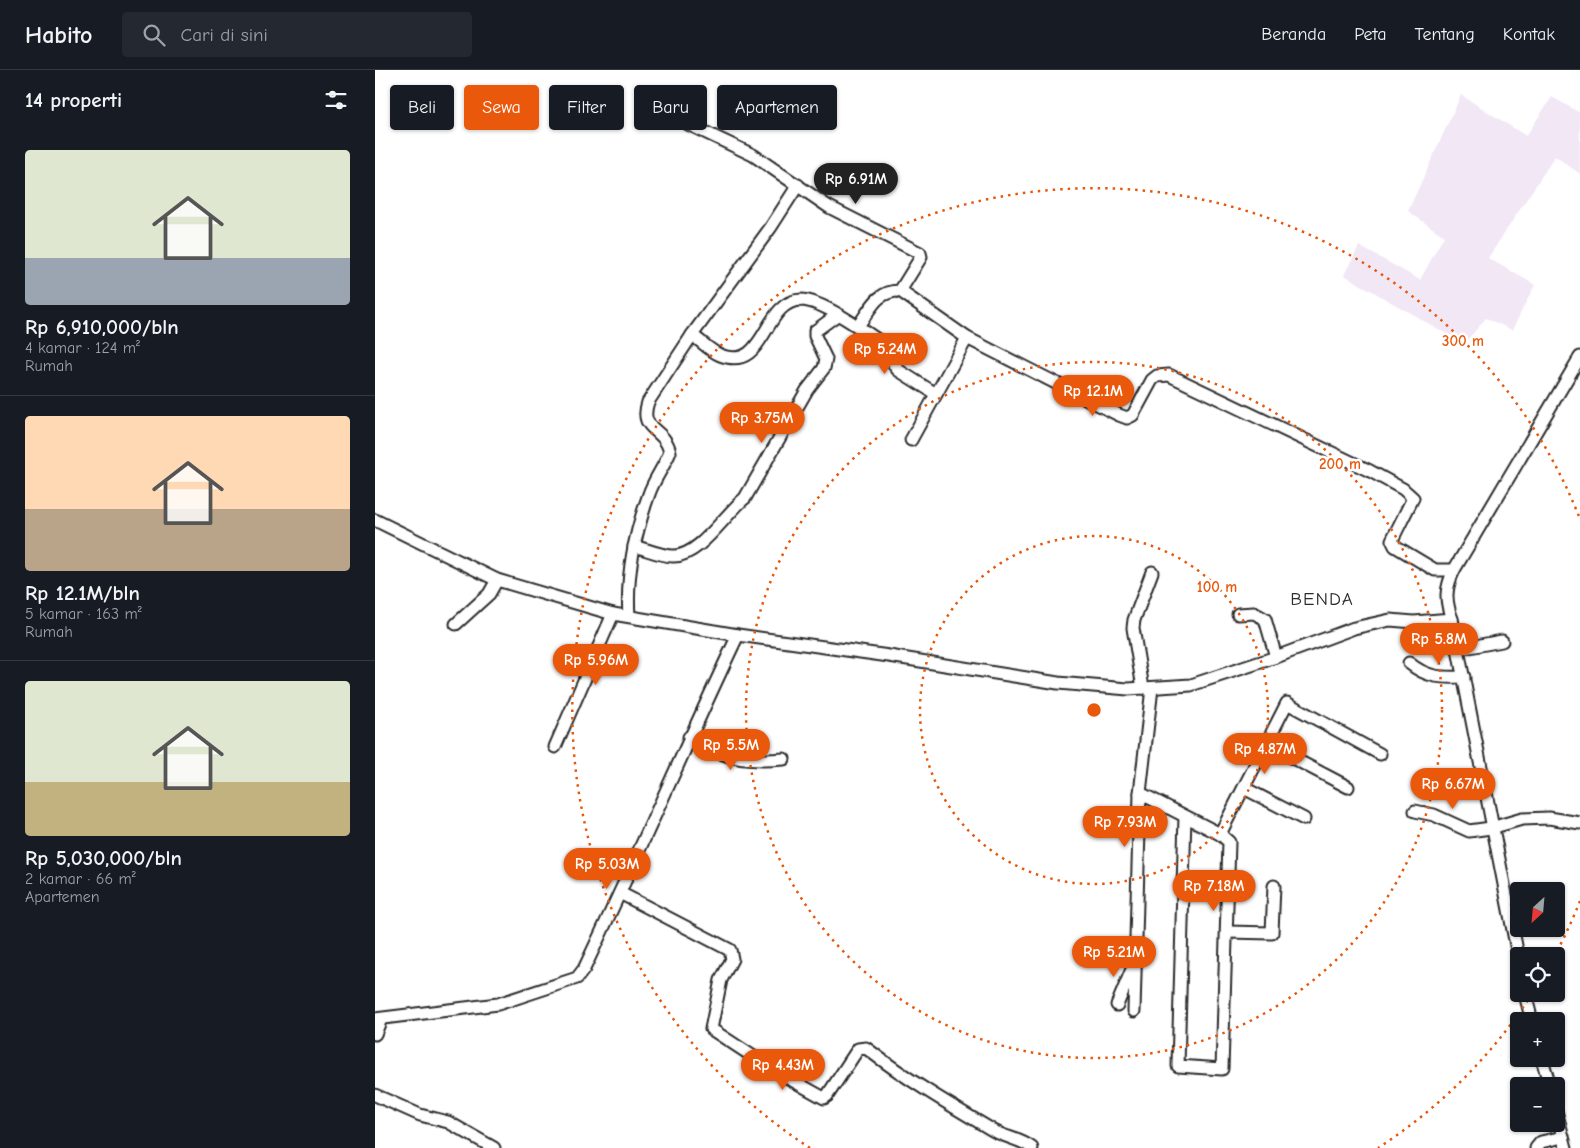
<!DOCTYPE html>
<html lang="id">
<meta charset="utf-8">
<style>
:root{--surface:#171b24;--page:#242831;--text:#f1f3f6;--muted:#9ea1a6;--line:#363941;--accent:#ea580c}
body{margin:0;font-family:"Comic Neue",sans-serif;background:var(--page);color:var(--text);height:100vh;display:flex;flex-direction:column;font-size:19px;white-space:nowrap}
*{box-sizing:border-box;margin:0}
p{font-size:16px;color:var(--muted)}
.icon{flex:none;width:28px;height:28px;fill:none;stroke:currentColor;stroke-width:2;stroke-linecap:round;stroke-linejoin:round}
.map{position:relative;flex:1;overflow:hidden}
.panel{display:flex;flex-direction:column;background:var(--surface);width:375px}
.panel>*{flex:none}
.hud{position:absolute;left:15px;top:15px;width:475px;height:45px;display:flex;gap:10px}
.needle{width:32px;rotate:206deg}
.buttons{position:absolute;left:1135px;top:812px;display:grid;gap:10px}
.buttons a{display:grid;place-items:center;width:55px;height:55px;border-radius:5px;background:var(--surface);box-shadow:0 1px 4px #0004;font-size:25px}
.price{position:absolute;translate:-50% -42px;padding:0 11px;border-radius:18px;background:var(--accent);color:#fff;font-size:16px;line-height:32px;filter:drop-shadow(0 1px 2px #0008)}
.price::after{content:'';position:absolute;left:50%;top:30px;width:15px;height:11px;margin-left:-8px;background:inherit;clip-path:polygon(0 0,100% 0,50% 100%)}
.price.on{background:#222;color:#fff}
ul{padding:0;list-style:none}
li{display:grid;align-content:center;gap:10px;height:265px;padding:0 25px}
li+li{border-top:1px solid var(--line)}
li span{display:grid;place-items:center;height:155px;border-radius:5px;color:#555}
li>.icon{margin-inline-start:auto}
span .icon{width:90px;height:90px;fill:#fffc;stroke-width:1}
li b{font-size:21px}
h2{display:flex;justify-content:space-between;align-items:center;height:60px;padding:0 25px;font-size:21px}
.tag{padding:0 18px;border-radius:5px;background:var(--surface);box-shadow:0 1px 4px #0004;font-size:18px;line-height:45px}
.tag.on{background:var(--accent);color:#fff}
header{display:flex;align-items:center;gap:30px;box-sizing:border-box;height:70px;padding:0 25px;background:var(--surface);border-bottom:1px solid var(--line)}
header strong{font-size:24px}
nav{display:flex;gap:28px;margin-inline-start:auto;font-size:18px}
.search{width:350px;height:45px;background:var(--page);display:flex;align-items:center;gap:12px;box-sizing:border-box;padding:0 18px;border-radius:5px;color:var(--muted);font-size:19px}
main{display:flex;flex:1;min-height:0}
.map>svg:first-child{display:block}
</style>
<header>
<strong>Habito</strong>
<div class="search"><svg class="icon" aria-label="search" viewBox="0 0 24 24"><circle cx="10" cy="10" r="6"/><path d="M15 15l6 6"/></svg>Cari di sini</div>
<nav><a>Beranda</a><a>Peta</a><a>Tentang</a><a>Kontak</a></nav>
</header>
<main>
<section class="panel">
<h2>14 properti<svg class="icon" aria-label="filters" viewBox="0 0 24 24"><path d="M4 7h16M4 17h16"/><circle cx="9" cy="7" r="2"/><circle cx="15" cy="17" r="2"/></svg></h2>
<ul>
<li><span style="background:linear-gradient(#dfe7d0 70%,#9aa5b1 0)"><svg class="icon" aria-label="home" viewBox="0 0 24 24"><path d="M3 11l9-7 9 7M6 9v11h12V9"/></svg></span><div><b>Rp 6,910,000/bln</b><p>4 kamar · 124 m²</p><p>Rumah</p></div></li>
<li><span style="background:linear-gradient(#ffd9b3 60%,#b9a48a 0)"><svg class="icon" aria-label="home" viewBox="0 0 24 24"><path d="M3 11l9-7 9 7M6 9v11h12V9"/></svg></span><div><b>Rp 12.1M/bln</b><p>5 kamar · 163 m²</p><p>Rumah</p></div></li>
<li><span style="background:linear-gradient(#dfe7d0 65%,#c2b280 0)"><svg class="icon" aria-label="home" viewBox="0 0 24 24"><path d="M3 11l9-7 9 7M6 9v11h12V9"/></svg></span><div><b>Rp 5,030,000/bln</b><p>2 kamar · 66 m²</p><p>Apartemen</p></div></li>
</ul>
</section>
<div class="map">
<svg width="1205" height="1078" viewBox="0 0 1205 1078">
<rect width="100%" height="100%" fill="#fff"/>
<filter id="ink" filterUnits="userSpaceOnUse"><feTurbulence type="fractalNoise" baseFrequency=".02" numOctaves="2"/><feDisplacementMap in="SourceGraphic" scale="10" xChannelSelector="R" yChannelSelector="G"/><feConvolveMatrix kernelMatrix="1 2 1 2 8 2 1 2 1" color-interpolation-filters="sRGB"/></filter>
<g filter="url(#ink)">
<polygon fill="#f1e7f5" points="1086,25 1151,66 1177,27 1205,43 1205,104 1180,86 1113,188 1160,215 1137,260 1111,248 1089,274 969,205 984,176 1045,210 1069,166 1033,141"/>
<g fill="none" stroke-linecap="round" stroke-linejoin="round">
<defs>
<g id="street">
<path d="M298,47L378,85L454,137L545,183L546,187L525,221C501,221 496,239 483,256"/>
<polyline points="525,221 592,268 744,345 752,348 758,345 777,310 782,306 794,305 995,401 1028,419 1038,428 1017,470 1020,476 1060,500 1079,500"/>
<polyline points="317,265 396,157 423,115"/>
<polyline points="536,370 592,268"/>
<path d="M0,450L122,510L238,544L363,565L514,586L683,613L753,619L816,615L901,587L979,558L1015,550L1039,552L1077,549C1070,530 1070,519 1079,500L1205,287"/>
<path d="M259,476C271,479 286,486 298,486C324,487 350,444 370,428L432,320L449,298L451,289L440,266V261L462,245"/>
<polyline points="863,544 879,543 890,549 901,587"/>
<path d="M254,546C251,504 260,463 274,424C279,409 289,397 295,382C289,356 263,362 273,332L317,265C326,271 335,281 345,285C392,303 387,231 426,230C450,230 503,271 523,284L519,295L523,300L561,324"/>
<polyline points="1077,549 1144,891"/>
<polyline points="81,554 114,524 122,510"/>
<polyline points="1084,579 1127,571"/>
<path d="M1034,593C1052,608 1067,608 1089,607"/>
<polyline points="768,618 758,558 759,550 777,502"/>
<path d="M314,667C348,689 370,692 409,689"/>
<polyline points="891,674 973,717"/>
<polyline points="180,677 238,544"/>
<polyline points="869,718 929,749"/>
<polyline points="765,723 845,764 854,772 847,999 803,996 810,746"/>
<polyline points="1040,741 1059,745 1094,761 1116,758 1147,749 1174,748 1205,753"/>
<polyline points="845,764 912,633 1005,684"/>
<path d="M245,823L355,880L357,889L346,910L336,959L397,999L449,1028L452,1026L483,979L491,978C531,1009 575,1035 619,1061C632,1068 646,1069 657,1078"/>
<polyline points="852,862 897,863 899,816"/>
<polyline points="1150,924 1157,951"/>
<polyline points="742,935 758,897"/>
<polyline points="759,941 765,723 777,618"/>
<path d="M0,949L123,934L202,908L209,899C262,788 310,676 363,565"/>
<polyline points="0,964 6,949"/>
<polyline points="1167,989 1175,1016"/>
<polyline points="0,1025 45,1045 73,1052 119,1078"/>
<polyline points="1181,1041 1191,1078"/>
<polyline points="1161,1078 1166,1072 1188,1067"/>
</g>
</defs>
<use href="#street" stroke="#2b2b2b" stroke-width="15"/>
<use href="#street" stroke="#fff" stroke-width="11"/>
</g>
</g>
<g fill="none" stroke="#e8590c" stroke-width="2.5" stroke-dasharray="2.5 5">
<circle cx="719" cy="640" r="174"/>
<circle cx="719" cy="640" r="348"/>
<path d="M1205 831A522 522 0 0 1 1180 885M1157 924A522 522 0 0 1 1003 1078M435 1078A522 522 0 1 1 1205 449"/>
</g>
<g text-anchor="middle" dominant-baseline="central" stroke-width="5" stroke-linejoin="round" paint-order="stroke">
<g font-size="19" letter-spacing="1" fill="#2b2b2b" stroke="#fff">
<text x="947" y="529">BENDA</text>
</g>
</g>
<circle cx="719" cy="640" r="8" fill="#e8590c" stroke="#fff" stroke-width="2.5"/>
<g font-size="15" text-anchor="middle" font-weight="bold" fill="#e8590c" stroke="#fff" stroke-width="5" stroke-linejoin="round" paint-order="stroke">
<text x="1088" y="276">300 m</text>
<text x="965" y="399">200 m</text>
<text x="842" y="522">100 m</text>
</g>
</svg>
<div class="buttons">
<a><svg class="needle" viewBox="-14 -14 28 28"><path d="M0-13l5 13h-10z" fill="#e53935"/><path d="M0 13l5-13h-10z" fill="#9ea1a6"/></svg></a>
<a><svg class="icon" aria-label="locate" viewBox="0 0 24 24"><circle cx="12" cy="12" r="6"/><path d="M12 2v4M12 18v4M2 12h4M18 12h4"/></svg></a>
<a>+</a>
<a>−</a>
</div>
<b class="price on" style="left:481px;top:135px">Rp 6.91M</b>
<b class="price" style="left:510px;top:305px">Rp 5.24M</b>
<b class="price" style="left:718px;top:347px">Rp 12.1M</b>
<b class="price" style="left:387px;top:374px">Rp 3.75M</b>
<b class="price" style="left:1064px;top:595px">Rp 5.8M</b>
<b class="price" style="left:221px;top:616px">Rp 5.96M</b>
<b class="price" style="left:356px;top:701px">Rp 5.5M</b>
<b class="price" style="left:890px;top:705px">Rp 4.87M</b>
<b class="price" style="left:1078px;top:740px">Rp 6.67M</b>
<b class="price" style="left:750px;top:778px">Rp 7.93M</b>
<b class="price" style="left:232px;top:820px">Rp 5.03M</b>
<b class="price" style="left:839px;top:842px">Rp 7.18M</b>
<b class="price" style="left:739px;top:908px">Rp 5.21M</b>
<b class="price" style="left:408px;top:1021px">Rp 4.43M</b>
<div class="hud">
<a class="tag">Beli</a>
<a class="tag on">Sewa</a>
<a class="tag">Filter</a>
<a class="tag">Baru</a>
<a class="tag">Apartemen</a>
</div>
</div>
</main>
